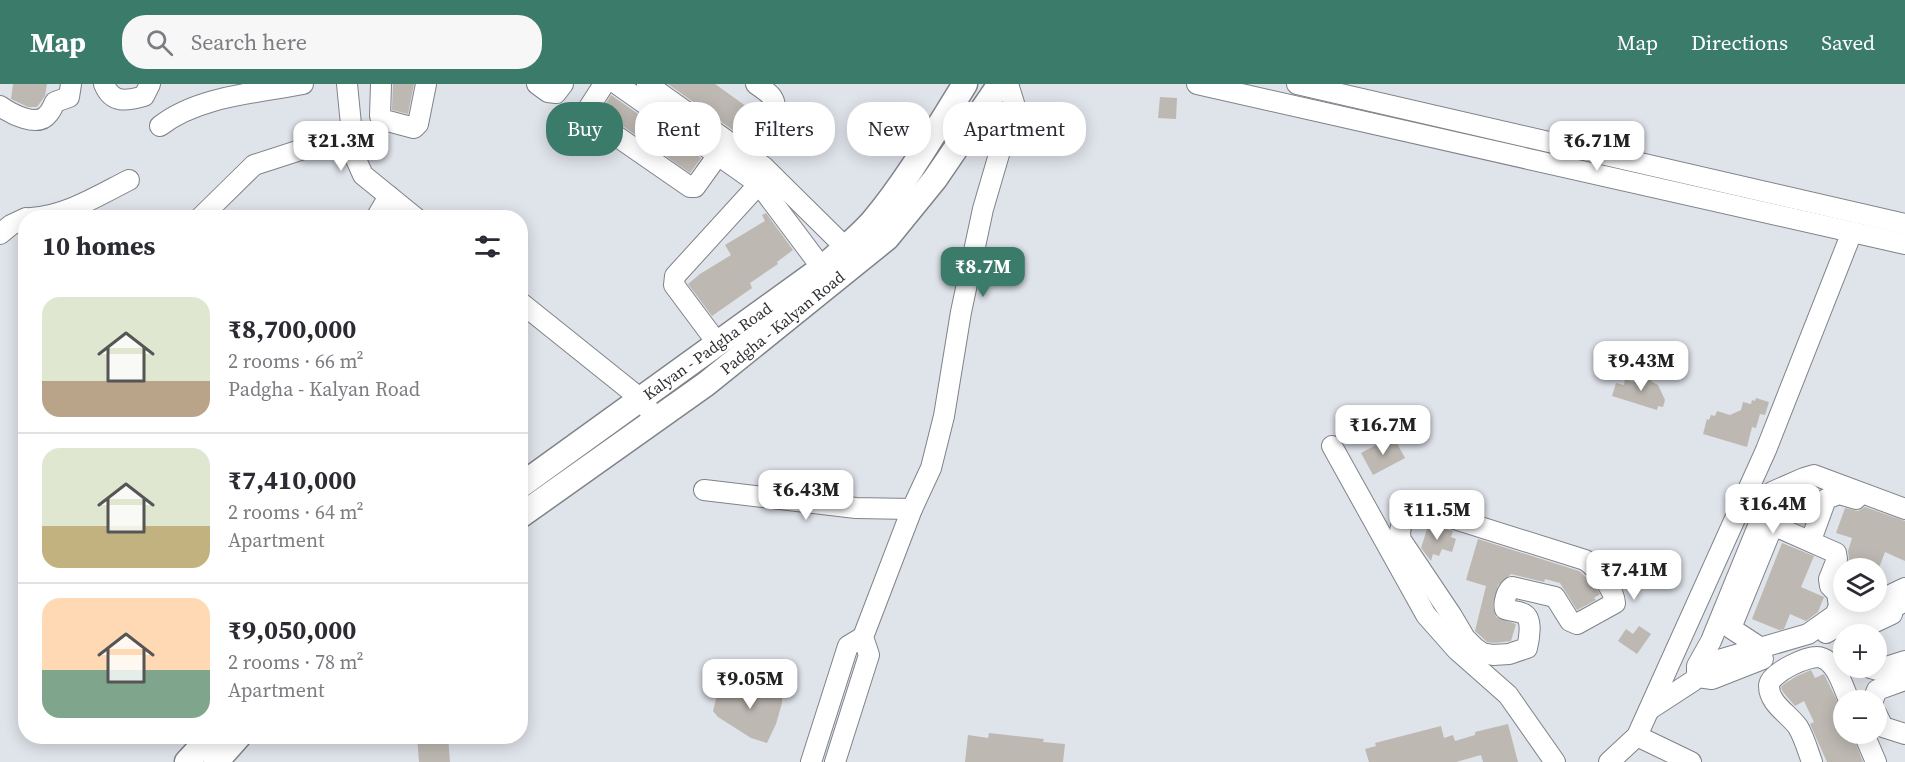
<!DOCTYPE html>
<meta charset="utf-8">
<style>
:root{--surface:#fff;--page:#f7f7f7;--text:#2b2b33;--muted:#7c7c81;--line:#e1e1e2;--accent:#3b7b6a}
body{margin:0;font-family:"Source Serif 4",serif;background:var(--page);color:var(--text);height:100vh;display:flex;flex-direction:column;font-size:22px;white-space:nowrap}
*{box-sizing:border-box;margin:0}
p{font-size:20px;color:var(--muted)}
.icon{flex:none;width:33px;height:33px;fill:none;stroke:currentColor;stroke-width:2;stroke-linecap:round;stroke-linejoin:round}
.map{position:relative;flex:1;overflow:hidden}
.side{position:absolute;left:18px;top:126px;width:510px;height:534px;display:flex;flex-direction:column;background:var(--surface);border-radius:24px;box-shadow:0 3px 15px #0003}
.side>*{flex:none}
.guide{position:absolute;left:546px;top:18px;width:570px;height:54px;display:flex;gap:12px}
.fabs{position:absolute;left:1833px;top:474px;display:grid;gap:12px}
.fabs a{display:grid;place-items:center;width:54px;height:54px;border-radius:50%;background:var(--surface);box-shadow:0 3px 15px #0003;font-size:30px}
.price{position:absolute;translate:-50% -51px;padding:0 14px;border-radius:12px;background:#fff;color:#222;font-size:20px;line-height:39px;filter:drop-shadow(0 2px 3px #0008)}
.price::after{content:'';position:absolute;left:50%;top:36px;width:18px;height:14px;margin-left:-9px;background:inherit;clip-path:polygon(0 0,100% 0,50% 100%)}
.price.current{background:var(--accent);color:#fff}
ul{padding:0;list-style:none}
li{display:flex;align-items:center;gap:18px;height:150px;padding:0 24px}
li+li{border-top:2px solid var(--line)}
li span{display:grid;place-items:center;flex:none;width:168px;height:120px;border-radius:18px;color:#555}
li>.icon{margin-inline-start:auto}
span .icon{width:72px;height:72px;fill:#fffc;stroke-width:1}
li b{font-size:26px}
h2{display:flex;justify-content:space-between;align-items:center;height:72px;padding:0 24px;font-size:26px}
.pill{padding:0 21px;border-radius:24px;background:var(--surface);box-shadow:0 3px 15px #0003;font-size:21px;line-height:54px}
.pill.current{background:var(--accent);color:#fff}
header{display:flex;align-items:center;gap:36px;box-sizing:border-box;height:84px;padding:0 30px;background:var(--accent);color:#fff}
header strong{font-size:28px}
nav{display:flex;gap:33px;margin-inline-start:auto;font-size:21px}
.search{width:420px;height:54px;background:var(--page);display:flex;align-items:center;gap:15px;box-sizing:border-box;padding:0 21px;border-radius:24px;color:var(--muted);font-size:22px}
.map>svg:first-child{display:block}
</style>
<header>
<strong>Map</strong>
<div class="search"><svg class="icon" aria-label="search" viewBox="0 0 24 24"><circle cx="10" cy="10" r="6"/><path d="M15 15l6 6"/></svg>Search here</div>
<nav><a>Map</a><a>Directions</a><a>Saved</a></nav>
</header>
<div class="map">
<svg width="1905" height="678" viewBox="0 0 1905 678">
<rect width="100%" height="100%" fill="#dfe3ea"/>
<g fill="#beb8b2">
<polygon points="13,0 47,0 45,12 37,23 28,23 11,15"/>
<polygon points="393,0 414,0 408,30 392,26"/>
<polygon points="668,0 715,0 757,30 740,51"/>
<polygon points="611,11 701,74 690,89 607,31 602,26"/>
<polygon points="1160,13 1177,14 1176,35 1158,34"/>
<polygon points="766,129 793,166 777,178 778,180 750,199 752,204 712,232 688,200 700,190 731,171 725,161 765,137 762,131"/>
<polygon points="1636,289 1652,294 1651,297 1658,301 1665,316 1663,323 1658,322 1657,326 1612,312 1616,299 1624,301 1625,295 1634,298"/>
<polygon points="1756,314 1769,318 1765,331 1760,330 1756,344 1752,343 1747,363 1703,350 1707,335 1709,336 1711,331 1715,332 1717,327 1730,331 1741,326 1743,318 1751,320 1752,316 1755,317"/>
<polygon points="1393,352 1405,374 1373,391 1361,369"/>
<polygon points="1865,423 1905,437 1905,477 1885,468 1879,484 1846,484 1849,474 1848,467 1852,454 1836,449 1845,424 1858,427"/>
<polygon points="1429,439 1453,447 1451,453 1456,455 1452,468 1442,465 1439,472 1433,470 1431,477 1421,464"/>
<polygon points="1478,455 1579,487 1590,497 1600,510 1594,514 1596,516 1577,526 1560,499 1545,495 1544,498 1511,490 1509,492 1498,501 1493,522 1496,533 1516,540 1511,557 1494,559 1487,558 1475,547 1486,502 1466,496"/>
<polygon points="1782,459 1814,472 1801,503 1824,513 1818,528 1806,537 1790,530 1784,545 1779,546 1752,535"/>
<polygon points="1639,542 1651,550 1637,570 1618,557 1626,545 1633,550"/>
<polygon points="1811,586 1815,594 1824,590 1844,631 1844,650 1852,650 1863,678 1827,678 1810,640 1814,638 1804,617 1795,622 1783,608 1781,603 1784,600 1797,592"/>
<polygon points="769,603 777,605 782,612 782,619 776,640 767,659 751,654 718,633 713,627 718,607 722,604"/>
<polygon points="1508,640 1518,678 1483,678 1481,671 1456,678 1369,678 1365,665 1376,662 1375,659 1441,642 1444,654 1453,651 1455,657 1475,651 1475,648"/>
<polygon points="989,649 1044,655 1043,658 1065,660 1063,678 965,678 968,651 988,654"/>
<polygon points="417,652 448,652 450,678 419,678"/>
</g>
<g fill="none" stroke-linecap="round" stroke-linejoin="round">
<defs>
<g id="minor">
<path d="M104,0C112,20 127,17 144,12L150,0"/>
<polyline points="347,0 354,71 363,91 416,134"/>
<polyline points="381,0 380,32 384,36 414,44 418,40 426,0"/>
<polyline points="537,0 548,8 556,9 563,0"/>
<polyline points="604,0 588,25 589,30 599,40 690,103 695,103 718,71"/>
<polyline points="617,0 759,100 822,184 828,197"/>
<polyline points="647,0 764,83 845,163"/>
<polyline points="1197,0 1905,160"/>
<polyline points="1297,0 1905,140"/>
<path d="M0,22C11,30 38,44 48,30C51,27 53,22 55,18L69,13L71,0"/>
<path d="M160,42C198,12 257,9 303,0"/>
<path d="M743,67L774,29C778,13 767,8 756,0"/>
<path d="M31,134C66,132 99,111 129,96"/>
<polyline points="200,134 254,81 322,59 352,55"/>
<polyline points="376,134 389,112"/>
<polyline points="0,150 11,141 26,134"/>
<polyline points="520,218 641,315 649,326"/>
<polyline points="718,260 674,201 675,192 759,100"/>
<polyline points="1332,362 1426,531 1457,566 1508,611 1555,678"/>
<polyline points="704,406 856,424 912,425"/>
<path d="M1423,425L1585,476C1597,484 1614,505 1615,519L1577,540L1570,537L1555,513L1512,503C1507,506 1503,519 1505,525C1510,527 1519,527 1524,530C1533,535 1529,556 1527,564L1509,570L1493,571L1482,569L1475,564L1465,554L1452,532L1401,456C1397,440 1407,428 1423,425Z"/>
<polyline points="1811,456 1826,415 1839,410 1856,415"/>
<polyline points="1826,549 1880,516 1905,504"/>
<polyline points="1862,550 1873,539 1892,530 1893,524 1905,517"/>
<polyline points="1870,584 1877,586 1905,577"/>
<polyline points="1697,587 1697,582 1711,557 1772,408 1804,394 1814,391 1905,425"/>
<polyline points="1698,593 1712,595 1763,575"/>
<polyline points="1873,616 1877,606 1905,596"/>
<polyline points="1650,625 1693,597 1708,579 1808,550 1835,531 1839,522 1837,509 1830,502 1829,495 1837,475 1836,469 1777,443 1771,446 1733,539 1732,545 1761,564"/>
<polyline points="1876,629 1883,643 1905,650"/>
<polyline points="1864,650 1876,678"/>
<polyline points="1637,652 1691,678"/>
<polyline points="811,678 848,562 863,553"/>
<polyline points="835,678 869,571 863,553 912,425 931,384 944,332 961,228 983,125 1014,19 1008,0"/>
<polyline points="1609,678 1637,652 1766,366 1852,148"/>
<path d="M1812,678C1808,667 1804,653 1798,643C1789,630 1769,620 1769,602C1769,589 1811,569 1822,574C1837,579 1843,603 1849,616"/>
</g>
<g id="major">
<path id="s1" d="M520,402L822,184C839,169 858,154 873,137C908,95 936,46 965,0"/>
<path id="s2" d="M520,432L706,300L887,154L935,95L1000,0"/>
<polyline points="187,678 211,652"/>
<polyline points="216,678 239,652"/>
</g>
</defs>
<use href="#minor" stroke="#7f8389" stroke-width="22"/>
<use href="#major" stroke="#7f8389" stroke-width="27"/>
<use href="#minor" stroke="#fff" stroke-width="20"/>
<use href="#major" stroke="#fff" stroke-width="24"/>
</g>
<g text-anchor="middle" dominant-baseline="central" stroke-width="4.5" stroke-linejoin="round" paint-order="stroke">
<g font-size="16" fill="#2e2f32" stroke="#ecf1f7">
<text stroke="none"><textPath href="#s2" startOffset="326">Padgha - Kalyan Road</textPath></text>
<text stroke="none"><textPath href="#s1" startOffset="231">Kalyan - Padgha Road</textPath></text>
</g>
</g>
</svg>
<div class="fabs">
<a><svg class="icon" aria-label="layers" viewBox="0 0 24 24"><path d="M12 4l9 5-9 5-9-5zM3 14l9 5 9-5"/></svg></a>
<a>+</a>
<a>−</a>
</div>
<b class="price" style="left:341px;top:88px">₹21.3M</b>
<b class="price" style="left:1597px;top:88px">₹6.71M</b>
<b class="price current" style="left:983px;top:214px">₹8.7M</b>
<b class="price" style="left:1641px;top:308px">₹9.43M</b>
<b class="price" style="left:1383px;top:372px">₹16.7M</b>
<b class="price" style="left:806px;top:437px">₹6.43M</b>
<b class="price" style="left:1773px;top:451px">₹16.4M</b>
<b class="price" style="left:1437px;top:457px">₹11.5M</b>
<b class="price" style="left:1634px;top:517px">₹7.41M</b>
<b class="price" style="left:750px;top:626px">₹9.05M</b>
<div class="guide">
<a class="pill current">Buy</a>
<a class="pill">Rent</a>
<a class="pill">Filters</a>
<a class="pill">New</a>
<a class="pill">Apartment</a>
</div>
<section class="side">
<h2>10 homes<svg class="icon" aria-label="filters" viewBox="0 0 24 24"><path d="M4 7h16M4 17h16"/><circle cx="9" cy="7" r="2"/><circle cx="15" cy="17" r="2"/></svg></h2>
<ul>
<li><span style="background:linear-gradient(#dfe7d0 70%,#b9a48a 0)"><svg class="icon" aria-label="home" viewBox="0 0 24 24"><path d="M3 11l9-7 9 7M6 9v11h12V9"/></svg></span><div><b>₹8,700,000</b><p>2 rooms · 66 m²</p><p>Padgha - Kalyan Road</p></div></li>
<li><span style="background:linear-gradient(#dfe7d0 65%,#c2b280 0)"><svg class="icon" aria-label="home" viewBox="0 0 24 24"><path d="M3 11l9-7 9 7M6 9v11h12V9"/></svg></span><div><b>₹7,410,000</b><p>2 rooms · 64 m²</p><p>Apartment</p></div></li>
<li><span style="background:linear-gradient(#ffd9b3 60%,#7fa58c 0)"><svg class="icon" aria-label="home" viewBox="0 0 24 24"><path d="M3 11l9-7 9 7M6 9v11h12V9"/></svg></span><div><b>₹9,050,000</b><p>2 rooms · 78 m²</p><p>Apartment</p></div></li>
</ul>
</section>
</div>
